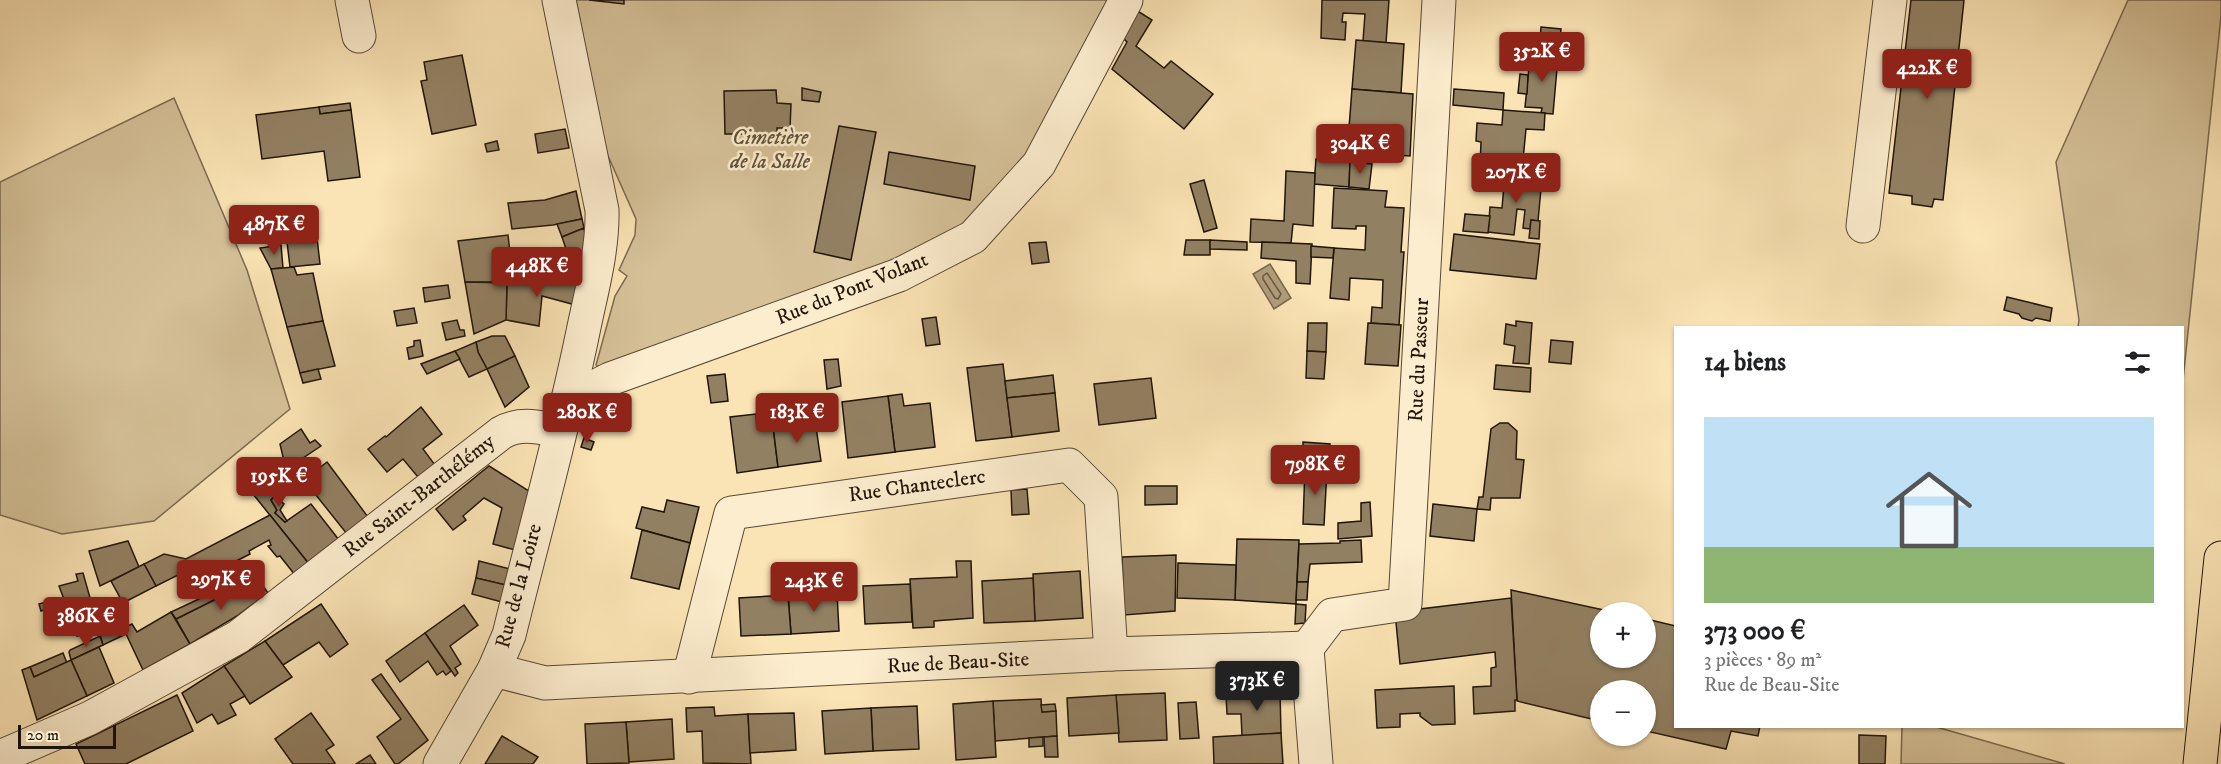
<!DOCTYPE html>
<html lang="fr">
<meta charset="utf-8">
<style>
:root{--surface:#fff;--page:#f6f6f6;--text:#202124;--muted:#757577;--line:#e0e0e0;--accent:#8f2418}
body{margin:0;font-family:"IM FELL DW Pica",serif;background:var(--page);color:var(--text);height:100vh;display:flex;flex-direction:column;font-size:22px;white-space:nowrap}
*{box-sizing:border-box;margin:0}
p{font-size:20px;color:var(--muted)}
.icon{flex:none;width:33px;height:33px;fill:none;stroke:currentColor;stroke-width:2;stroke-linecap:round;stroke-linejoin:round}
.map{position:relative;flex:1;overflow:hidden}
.side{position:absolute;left:1674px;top:326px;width:510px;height:402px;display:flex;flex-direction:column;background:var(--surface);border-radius:0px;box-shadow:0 2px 4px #0004}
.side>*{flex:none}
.buttons{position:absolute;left:1590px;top:602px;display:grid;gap:12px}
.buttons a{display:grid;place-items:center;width:66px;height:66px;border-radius:50%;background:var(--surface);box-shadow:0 2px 4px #0004;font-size:30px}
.scale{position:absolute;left:18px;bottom:15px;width:98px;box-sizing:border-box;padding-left:6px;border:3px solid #211509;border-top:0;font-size:16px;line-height:21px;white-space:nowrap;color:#211509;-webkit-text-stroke:4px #fcedce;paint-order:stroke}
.price{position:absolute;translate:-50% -51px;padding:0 14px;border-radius:6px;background:var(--accent);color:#fff;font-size:20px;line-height:39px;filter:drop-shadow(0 2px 3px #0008)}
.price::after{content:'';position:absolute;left:50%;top:36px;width:18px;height:14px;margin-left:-9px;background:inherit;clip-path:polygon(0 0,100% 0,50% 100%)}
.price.on{background:#222;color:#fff}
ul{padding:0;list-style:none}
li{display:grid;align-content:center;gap:12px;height:318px;padding:0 30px}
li+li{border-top:2px solid var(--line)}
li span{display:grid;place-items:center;height:186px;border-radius:0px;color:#555}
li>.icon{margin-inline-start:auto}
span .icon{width:108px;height:108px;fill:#fffc;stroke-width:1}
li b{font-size:26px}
h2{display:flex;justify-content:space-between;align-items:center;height:72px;padding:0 30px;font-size:26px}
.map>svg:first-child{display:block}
</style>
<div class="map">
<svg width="2221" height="764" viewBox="0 0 2221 764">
<rect width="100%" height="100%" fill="#fae3b4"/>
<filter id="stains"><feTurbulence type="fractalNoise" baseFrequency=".00333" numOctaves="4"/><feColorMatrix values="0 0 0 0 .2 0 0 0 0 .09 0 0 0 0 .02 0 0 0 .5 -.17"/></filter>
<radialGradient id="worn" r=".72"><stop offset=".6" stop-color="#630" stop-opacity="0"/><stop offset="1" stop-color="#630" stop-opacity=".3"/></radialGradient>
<g fill="#d5c097" stroke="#7b6a50" stroke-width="1.5">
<polygon points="576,0 1113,0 1046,130 1009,177 970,221 886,269 600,369 596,365 615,296 627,276 619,270 635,235 636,219 605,149"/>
<polygon points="2128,0 2221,0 2221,16 2183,380 2182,327 2078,327 2079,320 2056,162"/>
<polygon points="174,98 247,270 290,409 154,521 62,534 0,515 0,182"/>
<polygon points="1902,726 1933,726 2065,764 1901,764"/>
</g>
<polygon fill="#b09d7a" stroke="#77674d" stroke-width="1.5" points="1270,264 1291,298 1274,309 1253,274"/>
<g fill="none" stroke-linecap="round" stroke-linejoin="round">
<polygon stroke="#685942" stroke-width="1.5" points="1267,273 1281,294 1278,299 1275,298 1263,279 1263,276"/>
</g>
<g fill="#928062" stroke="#211509" stroke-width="1.5">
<polygon points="589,0 624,0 624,4"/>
<polygon points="1322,0 1389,0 1386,43 1363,41 1365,14 1343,13 1342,22 1346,22 1345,40 1321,38"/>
<polygon points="1911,0 1964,0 1943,200 1934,199 1932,207 1912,204 1912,196 1889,193"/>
<polygon points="1136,10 1152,20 1136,46 1164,68 1171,61 1213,94 1184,129 1112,69 1127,42 1122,37"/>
<polygon points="1541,27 1561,29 1558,57 1539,55"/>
<polygon points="1356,40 1404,44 1401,93 1352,89"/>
<polygon points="462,55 476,125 432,134 421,81 427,80 424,62"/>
<polygon points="1539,55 1558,57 1553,114 1541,113 1542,108 1525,107 1530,57 1538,58"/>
<polygon points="1520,74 1528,75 1527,94 1518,93"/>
<polygon points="802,88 821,92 819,102 802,100"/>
<polygon points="1352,89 1413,94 1410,156 1380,154 1381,138 1359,137 1349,128"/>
<polygon points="1454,89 1504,93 1503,110 1453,105"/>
<polygon points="776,90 777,103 791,104 790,128 777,128 777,134 725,134 724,91"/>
<polygon points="350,103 351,110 320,114 319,107"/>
<polygon points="319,107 320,114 351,110 360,177 328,181 324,151 262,159 256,115"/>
<polygon points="1503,110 1545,113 1544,130 1526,129 1522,170 1480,166 1481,142 1476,141 1477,123 1502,125"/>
<polygon points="839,126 876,132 851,260 814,252"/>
<polygon points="565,129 569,148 538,153 535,134"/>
<polygon points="497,141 499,150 487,152 485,144"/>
<polygon points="889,152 975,166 970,200 884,184"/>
<polygon points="1316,159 1350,162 1349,187 1314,184"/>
<polygon points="1350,162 1372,164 1369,189 1349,187"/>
<polygon points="1286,171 1315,173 1313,226 1293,224 1291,243 1250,242 1251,219 1284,221"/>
<polygon points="1505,174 1542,178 1538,221 1531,220 1530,229 1523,228 1525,210 1517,209 1514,235 1488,232 1490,207 1502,208"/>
<polygon points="1204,180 1217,228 1204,232 1190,184"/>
<polygon points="1334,188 1387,191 1385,207 1404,208 1401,252 1404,252 1399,325 1371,323 1372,307 1382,308 1383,280 1350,278 1349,300 1330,298 1334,248 1365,250 1366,226 1356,226 1356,229 1332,228"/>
<polygon points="576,191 582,219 553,225 512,229 508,203 545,200"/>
<polygon points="1465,214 1490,216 1488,233 1463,231"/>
<polygon points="582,219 584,228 562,237 557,224"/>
<polygon points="1531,220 1540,221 1539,239 1529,238"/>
<polygon points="316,226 317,238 287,242 286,228"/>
<polygon points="584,228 587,243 584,282 551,279 543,282 465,282 458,241 508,235 512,270 517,269 517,266 534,264 533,252 566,249 562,237"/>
<polygon points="1454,234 1540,244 1536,279 1450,270"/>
<polygon points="317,238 320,264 290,267 287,242"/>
<polygon points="1186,240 1210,240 1210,255 1184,255"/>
<polygon points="1210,240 1247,242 1247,250 1210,249"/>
<polygon points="1046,242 1049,262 1032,264 1029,243"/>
<polygon points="1262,242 1312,244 1310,284 1296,283 1296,261 1261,258"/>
<polygon points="281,245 283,268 271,269 260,248"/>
<polygon points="1311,246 1334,248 1333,258 1311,257"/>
<polygon points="294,267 297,275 313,273 323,321 287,327 271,269"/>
<polygon points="551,279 584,282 572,304 542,296 539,326 506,320 507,283 543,282"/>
<polygon points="465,282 507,283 506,320 474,334"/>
<polygon points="448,285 450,298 425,302 423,288"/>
<polygon points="2007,297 2052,308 2050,321 2036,318 2032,321 2022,318 2019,314 2004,310"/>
<polygon points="414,308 417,323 397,326 394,311"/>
<polygon points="936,317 940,344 926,346 922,319"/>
<polygon points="457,320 460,330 464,330 465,336 446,340 442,323"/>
<polygon points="323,321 335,366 300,373 287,327"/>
<polygon points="1516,321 1532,323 1529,364 1513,363 1515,346 1504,344 1506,324 1516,326"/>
<polygon points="1308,323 1327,323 1326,352 1307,351"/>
<polygon points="1368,323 1401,325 1398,366 1365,364"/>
<polygon points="492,336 505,336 515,356 487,369 478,352 476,342"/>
<polygon points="420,340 423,356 409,359 407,348 414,346 414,341"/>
<polygon points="1551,340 1573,342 1571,364 1549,362"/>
<polygon points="476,342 478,352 487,369 469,377 455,351"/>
<polygon points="455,351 460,359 427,374 421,364"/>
<polygon points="1307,351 1326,352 1324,379 1306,378"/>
<polygon points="515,356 529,387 505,407 487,369"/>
<polygon points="838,359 841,386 827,389 824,360"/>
<polygon points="1003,364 1012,437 976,441 967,368"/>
<polygon points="1496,365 1531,368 1530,392 1494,389"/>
<polygon points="318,369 321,379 303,383 300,373"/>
<polygon points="725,374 728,401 711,403 707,376"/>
<polygon points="1053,375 1055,393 1007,398 1005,381"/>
<polygon points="1151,378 1156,418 1099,425 1094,384"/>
<polygon points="1055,393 1059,431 1012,437 1007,398"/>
<polygon points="902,394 904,406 930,403 935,447 895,452 888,396"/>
<polygon points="888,396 895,452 848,458 842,402"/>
<polygon points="421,407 442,434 423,449 435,465 418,477 403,459 387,472 368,449 385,436 386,437"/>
<polygon points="756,414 757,428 773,426 778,467 737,473 730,417"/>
<polygon points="815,420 821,461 778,467 773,426"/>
<polygon points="1500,423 1508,423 1517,431 1516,459 1524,460 1520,498 1491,498 1490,510 1477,509 1479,497 1483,497 1491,429"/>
<polygon points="301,429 310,443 315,440 321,446 291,466 283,457 280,444"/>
<polygon points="584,438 594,442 591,450 581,447"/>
<polygon points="1303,442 1330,444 1328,470 1303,467"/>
<polygon points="327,462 368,517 347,534 304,480"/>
<polygon points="269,464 284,488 271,500 277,510 275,513 285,522 311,504 339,540 309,564 241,479"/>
<polygon points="489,466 529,491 515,550 493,544 502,508 484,498 463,516 466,520 453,530 436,509"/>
<polygon points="1305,467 1327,470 1324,525 1303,524"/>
<polygon points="1145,486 1177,486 1177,504 1145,505"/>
<polygon points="1027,489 1029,514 1012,515 1011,490"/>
<polygon points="275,496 284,504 280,510 287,521 285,522 275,513 277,510 271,500"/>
<polygon points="667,500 699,507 690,543 636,528 642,507 664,512"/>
<polygon points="1370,502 1372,536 1338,539 1338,523 1361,521 1361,503"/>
<polygon points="1433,504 1477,509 1474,541 1430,536"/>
<polygon points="270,515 309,564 295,575 280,556 277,557 268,546 271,545 269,540 249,551 250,554 197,581 190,569 156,586 144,564 164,554 186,559"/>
<polygon points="642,530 690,543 679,589 631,578"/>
<polygon points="1237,539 1299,540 1296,604 1235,600"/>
<polygon points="1361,540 1362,562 1310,564 1308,582 1297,582 1299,544 1340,543 1340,541"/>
<polygon points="128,541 139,567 100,586 89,551"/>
<polygon points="1176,555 1175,611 1124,615 1122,557"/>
<polygon points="479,561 510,569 506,585 476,578"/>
<polygon points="956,561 971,561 973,618 934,621 934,627 913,628 910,579 957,577"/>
<polygon points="1178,563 1236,565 1235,600 1177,598"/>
<polygon points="144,564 156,586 123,603 111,581"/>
<polygon points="1080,571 1083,618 1035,621 1033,574"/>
<polygon points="83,573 94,612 71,618 59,586 78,581 76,574"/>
<polygon points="256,576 268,593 237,616 190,644 176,619 220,597 223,600"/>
<polygon points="476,578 506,585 502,602 472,594"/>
<polygon points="1033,578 1035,621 984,623 982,581"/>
<polygon points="1297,582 1308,582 1307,600 1296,600"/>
<polygon points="910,584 912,622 865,624 863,586"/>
<polygon points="1511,590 1613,612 1600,612 1600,657 1646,657 1646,619 1676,626 1676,726 1760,726 1758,736 1731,731 1726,749 1646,731 1646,690 1600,690 1600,721 1517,701"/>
<polygon points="216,591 220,597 176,619 171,612"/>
<polygon points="837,593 839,631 791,634 788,595"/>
<polygon points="788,595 791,634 741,636 739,598"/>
<polygon points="1511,598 1517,700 1515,700 1515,711 1474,714 1473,687 1491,686 1491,668 1496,667 1495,652 1400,664 1395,612"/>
<polygon points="53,600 55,607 41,611 39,604"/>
<polygon points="321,604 348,644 330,657 319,642 283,665 265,641"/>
<polygon points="1296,604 1306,605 1305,623 1295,624"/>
<polygon points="464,605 478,625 450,646 461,664 455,668 458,673 455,676 425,633"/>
<polygon points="171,612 190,644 143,670 126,634 103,645 100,635 103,632 117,626 119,630 132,624 137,632"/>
<polygon points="88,619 90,633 77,636 72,622"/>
<polygon points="425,633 451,671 446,675 443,671 437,675 428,661 400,682 386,661"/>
<polygon points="100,636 103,645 71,660 69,652 70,650"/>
<polygon points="265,641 292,677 250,704 224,666"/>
<polygon points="99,647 114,683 87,696 71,660"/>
<polygon points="63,653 67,663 34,677 30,667"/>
<polygon points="71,660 87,696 37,720 22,670 30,667 34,677"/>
<polygon points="224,666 245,696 230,704 236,715 218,724 212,714 197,723 182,693"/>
<polygon points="381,674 428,740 398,764 395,764 377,737 401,719 372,680"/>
<polygon points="1454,686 1455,724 1432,725 1420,716 1420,713 1400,714 1400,727 1377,728 1375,690"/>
<polygon points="1280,692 1281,733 1242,736 1241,714 1227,714 1226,695"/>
<polygon points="1165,693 1167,740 1119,742 1116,695"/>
<polygon points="177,695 193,731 126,764 85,764 76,744"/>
<polygon points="1116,695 1119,733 1069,736 1067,698"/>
<polygon points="1041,699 1042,712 1056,711 1057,736 995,741 993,701"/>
<polygon points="993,701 996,757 956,760 953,704"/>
<polygon points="1196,702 1199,738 1180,739 1178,703"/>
<polygon points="1055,704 1056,711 1042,712 1041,705"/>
<polygon points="917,706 919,749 873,751 871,708"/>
<polygon points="714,707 715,716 748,714 751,764 703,763 702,731 687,732 686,708"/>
<polygon points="871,708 873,751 825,754 822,711"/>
<polygon points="311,713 334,745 326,750 335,763 333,764 293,764 275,739"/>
<polygon points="794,713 796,750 750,753 748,714"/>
<polygon points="672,719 674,759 629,762 626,722"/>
<polygon points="626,722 629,763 587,764 585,724"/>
<polygon points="1281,733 1283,764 1214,764 1213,737"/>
<polygon points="1859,735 1886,736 1885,764 1859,764"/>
<polygon points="502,736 538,757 533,764 485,764"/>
<polygon points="1057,736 1058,757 1045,757 1044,737"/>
<polygon points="1043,737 1043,746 1029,747 1029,738"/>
<polygon points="370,755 376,764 356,764"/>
</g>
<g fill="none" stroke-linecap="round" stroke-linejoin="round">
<defs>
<g id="minor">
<polyline points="352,0 359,36"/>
<polyline points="1863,226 1890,0"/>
<polyline points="567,401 610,379 899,275 973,237 1039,164 1126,0"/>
<polyline points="1307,648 1332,615 1405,604 1439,0"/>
<polyline points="494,670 545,683 1111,654 1307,648 1316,764"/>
<polyline points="689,677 731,513 1069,465 1101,497 1111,654"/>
<path d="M0,757L90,718L238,637L501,433C520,422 538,427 559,431"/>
<path d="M440,764L494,670L509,635C534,533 563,431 584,327C592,289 603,249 602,210L559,0"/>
</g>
<polyline id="major" points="2200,764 2221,558"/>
</defs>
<use href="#minor" stroke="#574834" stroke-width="35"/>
<use href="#major" stroke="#211509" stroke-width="35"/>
<use href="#minor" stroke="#fcedce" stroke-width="33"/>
<use href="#major" stroke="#fae3b4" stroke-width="33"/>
</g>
<g text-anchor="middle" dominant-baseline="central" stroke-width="5" stroke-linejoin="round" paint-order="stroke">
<g font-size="21" font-style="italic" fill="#60513b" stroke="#fcedce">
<text x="770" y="138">Cimetière<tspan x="770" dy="24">de la Salle</tspan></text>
</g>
<g font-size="21" fill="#211509" stroke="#fcedce">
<text transform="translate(852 289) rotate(-22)">Rue du Pont Volant</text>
<text transform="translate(1419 360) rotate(-87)">Rue du Passeur</text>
<text transform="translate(917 486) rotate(-8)">Rue Chanteclerc</text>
<text transform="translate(419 496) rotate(-38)">Rue Saint-Barthélémy</text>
<text transform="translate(519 586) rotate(-75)">Rue de la Loire</text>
<text transform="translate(958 663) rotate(-3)">Rue de Beau-Site</text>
</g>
</g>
<rect width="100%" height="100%" filter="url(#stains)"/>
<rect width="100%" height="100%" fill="url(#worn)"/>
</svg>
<div class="buttons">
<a>+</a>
<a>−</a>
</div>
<div class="scale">20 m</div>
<b class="price" style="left:1542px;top:83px">352K €</b>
<b class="price" style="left:1927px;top:100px">422K €</b>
<b class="price" style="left:1360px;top:175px">304K €</b>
<b class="price" style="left:1516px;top:204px">207K €</b>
<b class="price" style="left:274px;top:256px">487K €</b>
<b class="price" style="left:537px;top:298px">448K €</b>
<b class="price" style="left:587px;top:444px">280K €</b>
<b class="price" style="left:797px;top:444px">183K €</b>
<b class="price" style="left:1315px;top:496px">798K €</b>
<b class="price" style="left:279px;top:508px">195K €</b>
<b class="price" style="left:221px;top:611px">297K €</b>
<b class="price" style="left:814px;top:613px">243K €</b>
<b class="price" style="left:86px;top:648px">386K €</b>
<b class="price on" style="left:1257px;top:712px">373K €</b>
<section class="side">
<h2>14 biens<svg class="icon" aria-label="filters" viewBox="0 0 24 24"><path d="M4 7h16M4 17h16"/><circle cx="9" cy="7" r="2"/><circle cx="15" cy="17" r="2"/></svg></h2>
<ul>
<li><span style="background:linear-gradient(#bfe0f5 70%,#8fb573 0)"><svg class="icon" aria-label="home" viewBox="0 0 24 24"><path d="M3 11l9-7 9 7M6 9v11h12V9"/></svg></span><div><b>373 000 €</b><p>3 pièces · 89 m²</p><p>Rue de Beau-Site</p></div></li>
</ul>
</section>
</div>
